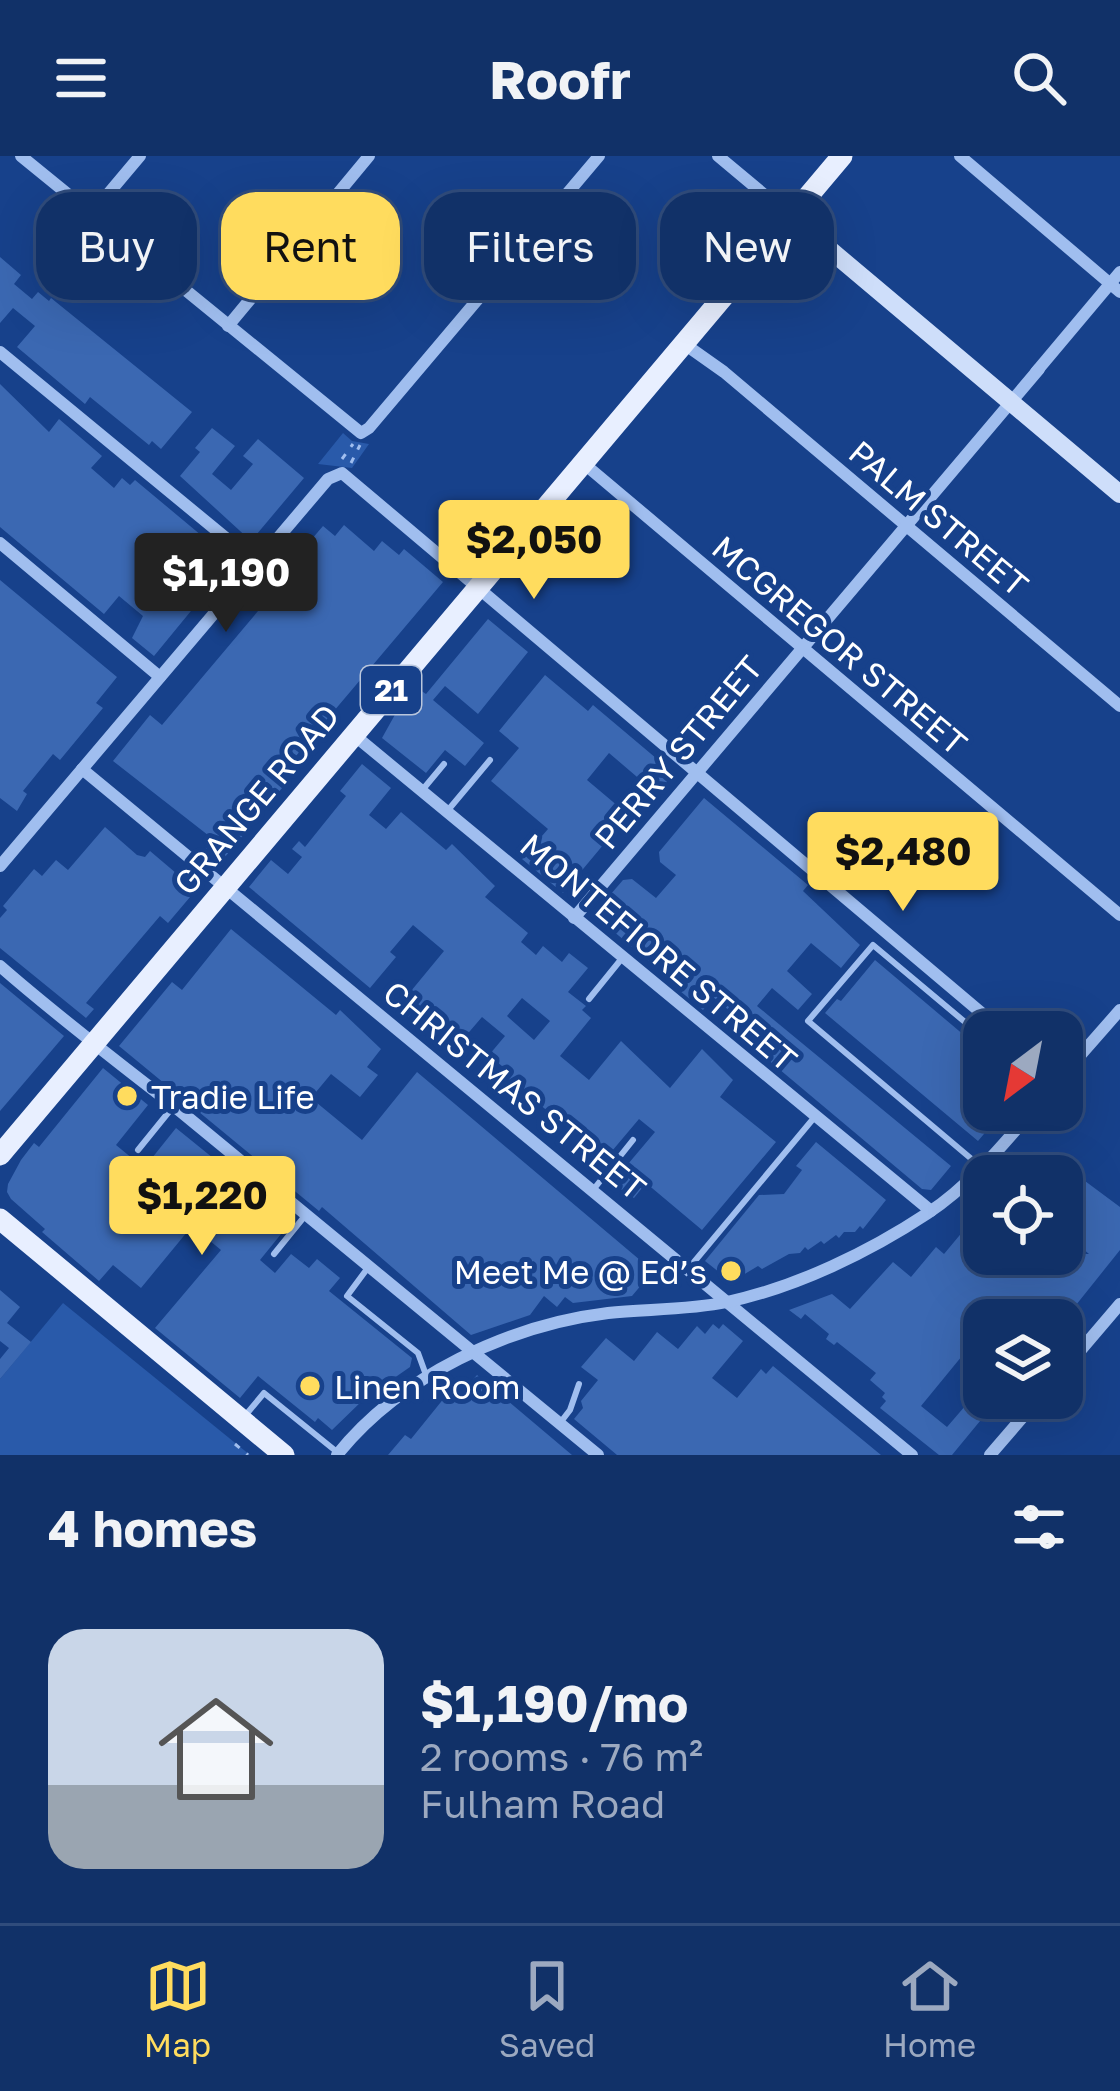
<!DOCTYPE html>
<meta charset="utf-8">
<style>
:root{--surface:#113168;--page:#1a396e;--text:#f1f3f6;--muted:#9ca9c0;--line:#304c7c;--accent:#ffdc5e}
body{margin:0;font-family:"Golos Text",sans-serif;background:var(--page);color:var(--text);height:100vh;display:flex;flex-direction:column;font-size:45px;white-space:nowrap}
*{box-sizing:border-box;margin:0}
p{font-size:39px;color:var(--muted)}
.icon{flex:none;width:66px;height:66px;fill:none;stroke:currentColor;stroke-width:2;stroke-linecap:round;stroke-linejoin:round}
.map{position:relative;height:1299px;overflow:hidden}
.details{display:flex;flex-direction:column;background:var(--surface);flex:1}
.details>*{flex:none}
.guide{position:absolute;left:36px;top:36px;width:1050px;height:108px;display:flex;gap:24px}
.needle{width:78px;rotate:212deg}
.controls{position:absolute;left:963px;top:855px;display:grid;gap:24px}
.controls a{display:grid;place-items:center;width:120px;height:120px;border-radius:24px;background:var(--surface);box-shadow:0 12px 48px #0002,0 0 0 3px var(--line);font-size:60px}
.price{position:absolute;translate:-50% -102px;padding:0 27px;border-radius:12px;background:var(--accent);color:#111;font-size:39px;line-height:78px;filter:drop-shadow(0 3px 6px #0008)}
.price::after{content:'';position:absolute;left:50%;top:72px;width:36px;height:27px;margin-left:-18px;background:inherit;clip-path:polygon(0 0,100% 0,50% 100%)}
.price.on{background:#222;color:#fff}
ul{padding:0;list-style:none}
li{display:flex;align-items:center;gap:36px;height:300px;padding:0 48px}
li+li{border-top:3px solid var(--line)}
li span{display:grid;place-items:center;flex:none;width:336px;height:240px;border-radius:36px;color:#555}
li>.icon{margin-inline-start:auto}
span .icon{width:144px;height:144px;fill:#fffc;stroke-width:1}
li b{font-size:51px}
h2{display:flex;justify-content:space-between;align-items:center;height:144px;padding:0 48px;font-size:51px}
.tag{padding:0 42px;border-radius:36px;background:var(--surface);box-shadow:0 12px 48px #0002,0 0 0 3px var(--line);font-size:42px;line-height:108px}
.tag.on{background:var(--accent);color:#111}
header{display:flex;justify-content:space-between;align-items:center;height:156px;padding:0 48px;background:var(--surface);font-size:54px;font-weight:700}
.dock{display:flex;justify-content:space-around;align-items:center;height:168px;border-top:3px solid var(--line);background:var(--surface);font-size:33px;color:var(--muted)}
.dock a{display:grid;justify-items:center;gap:6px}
.dock .on{color:var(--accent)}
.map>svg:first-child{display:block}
</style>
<header><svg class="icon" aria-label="menu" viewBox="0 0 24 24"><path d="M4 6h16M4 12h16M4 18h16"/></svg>Roofr<svg class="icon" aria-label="search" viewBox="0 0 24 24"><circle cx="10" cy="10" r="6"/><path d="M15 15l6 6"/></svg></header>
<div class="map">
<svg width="1120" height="1299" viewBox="0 0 1120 1299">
<rect width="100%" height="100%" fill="#17418b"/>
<g fill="#295aaa">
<polygon points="343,277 352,285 369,288 352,312 318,308"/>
<polygon points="63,1147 250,1299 0,1299 0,1223"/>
</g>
<g fill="#3b68b2" fill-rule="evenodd">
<polygon points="0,101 21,119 14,128 32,143 38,136 49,145 51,142 192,256 161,293 152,285 149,289 90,241 85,248 17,191 35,170 13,152 0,167"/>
<polygon points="0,228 49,276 59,263 102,300 91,312 114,332 122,322 130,329 135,324 232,405 154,500 132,482 143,460 119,440 104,458 0,371"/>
<polygon points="212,272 235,290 212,318 231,334 253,308 243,300 258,283 304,322 251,385 180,320 200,296 195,292"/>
<polygon points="344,369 374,395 382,385 399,399 404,393 443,426 279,620 287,626 220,707 204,694 213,683 113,605 150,559 162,569 258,455 269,437 261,431 270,420 272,422 292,398 301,406 316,388 311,384 323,370 335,380"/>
<polygon points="0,424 117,521 96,547 103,552 60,604 53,598 23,635 27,638 17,655 0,642"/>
<polygon points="488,463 528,496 478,558 445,530 433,544 484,587 465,610 445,594 426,617 382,582 397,555 404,554 420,534 426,538"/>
<polygon points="545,519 588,555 593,549 663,608 660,612 671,621 657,638 609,597 587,624 638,667 628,678 619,670 563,737 522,703 548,673 491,625 519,592 499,575"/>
<path d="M362,608L391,632L369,659L386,673L401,656L446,694L452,688L495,730L485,741L528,777L521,786L536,799L543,790L562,806L569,797L588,812L568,836L586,850L582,854L591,862L560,900L589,924L621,885L670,932L702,893L733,924L720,941L776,986L702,1074L646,1027L634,1042L612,1027L655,976L639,963L596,1014L577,995L585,986L527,938L521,945L500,927L509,916L489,899L505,880L482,861L464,882L447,868L440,877L413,855L408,861L397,852L444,795L413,769L390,796L396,801L370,832L249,731L271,704L288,718L302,701L292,693L299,685L305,691L346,640L340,635ZM522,842L550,865L534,884L507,860Z"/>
<polygon points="704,642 808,729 803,735 860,789 841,812 811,787 787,815 812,838 798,854 772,832 757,850 951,1010 931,1034 922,1033 735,876 725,864 731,856 713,841 703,854 674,830 680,823 654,801 650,806 600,764 598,753 623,724 632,723 656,742 676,719 660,706 659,696"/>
<polygon points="105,671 137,699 145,701 150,695 196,734 168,767 160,760 86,847 94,853 86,862 0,792 0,762 7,754 3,750 34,713 42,720 56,704 68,714"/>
<polygon points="231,773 336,859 340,854 381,893 367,911 378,919 360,941 331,918 311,942 362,984 417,916 653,1115 632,1140 573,1147 565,1141 557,1151 544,1140 530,1159 471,1179 322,1051 319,1055 119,890 172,826 182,834"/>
<polygon points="875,804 984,896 984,954 996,954 1000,959 978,985 825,857 837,843 841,845"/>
<polygon points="0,827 64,880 0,955"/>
<polygon points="103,912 148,949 116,989 144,1012 176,972 234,1019 229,1026 257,1051 263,1044 290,1067 260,1104 275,1117 291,1098 309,1112 317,1103 340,1122 329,1135 412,1202 410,1211 364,1243 332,1274 318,1262 315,1266 258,1220 240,1242 155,1172 221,1094 192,1070 141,1132 113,1109 99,1125 42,1076 45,1073 11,1043 7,1036 8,1028 21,1004 34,987 39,991"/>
<polygon points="816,986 886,1044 863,1073 860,1070 855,1076 844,1076 839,1082 836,1079 824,1088 821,1085 808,1094 805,1091 800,1097 789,1098 762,1113 758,1110 738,1122 734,1119 729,1124 705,1105 759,1039 784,1038 802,1014 796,1010"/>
<polygon points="1054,1002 1120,1051 1120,1094 1064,1164 984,1164 984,1219 962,1200 921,1250 947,1271 984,1228 984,1242 999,1242 952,1299 939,1299 880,1252 886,1245 882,1241 885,1237 870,1224 876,1217 837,1186 834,1189 826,1183 829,1178 805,1158 801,1163 789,1154 832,1138 850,1153 893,1106 911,1121 936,1091 944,1098 969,1068 984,1080 984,1098 1089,1098 1062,1075 1062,1020 1043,1016"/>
<polygon points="0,1134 20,1151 7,1167 31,1186 0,1223 0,1203 9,1192 0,1185"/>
<polygon points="713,1168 719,1173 723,1168 743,1185 712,1222 737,1242 761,1213 766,1218 773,1210 881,1299 617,1299 574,1263 583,1252 581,1245 598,1224 581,1211 606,1182 634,1205 657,1176 678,1193 697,1170 705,1178"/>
<polygon points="477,1219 572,1299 388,1299 405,1279 411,1283 449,1236 456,1243"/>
</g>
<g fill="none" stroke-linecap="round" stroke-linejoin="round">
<g stroke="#a0beef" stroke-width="3" stroke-dasharray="6 9" stroke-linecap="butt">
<polyline points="342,303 353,288"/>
<polyline points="351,307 360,289"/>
<polyline points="235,1288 248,1299"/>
</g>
<g stroke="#a0beef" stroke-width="6">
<polyline points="424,632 444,608"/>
<polyline points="449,653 490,604"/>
<polyline points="589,843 623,801"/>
<polyline points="1006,954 1021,968"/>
<polyline points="138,994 172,952"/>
<polyline points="981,1011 808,865 873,789 984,882"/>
<polyline points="593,1034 633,984"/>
<polyline points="274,1098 304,1061"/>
<polyline points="689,1112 813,963"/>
<polyline points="367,1113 347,1140 418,1197 426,1219"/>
<polyline points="244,1261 264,1237 337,1296"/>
<polyline points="560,1267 570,1254 579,1228"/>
</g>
<g stroke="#a0beef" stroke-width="12">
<polyline points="21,0 361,277 369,272 599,0"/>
<polyline points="718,0 791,61"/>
<polyline points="960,0 1120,136"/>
<polyline points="92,57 140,0"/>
<polyline points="228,170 369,0"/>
<polyline points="683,187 724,216 1120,550"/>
<polyline points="0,196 255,406"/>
<polyline points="1036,216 1120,116"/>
<polyline points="582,306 1120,759"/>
<polyline points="0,387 160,521"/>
<polyline points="354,579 931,1055"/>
<polyline points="82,613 912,1299"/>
<polyline points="0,710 328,323 342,317 1004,876"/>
<polyline points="574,762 1039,213"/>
<path d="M0,810C57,860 115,904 174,950L598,1299"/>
<polyline points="1062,920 1120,854"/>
<polyline points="1062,1216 1120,1148"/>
<path d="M337,1299C400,1220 509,1169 608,1157C647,1153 689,1154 727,1146C797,1131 869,1096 928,1057C969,1030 1002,990 1033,954"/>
<polyline points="990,1299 1039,1242"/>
</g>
<polyline stroke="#cedefa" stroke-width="18" points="791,61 1120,338"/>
<g stroke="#e8efff" stroke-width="21">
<polyline points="0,999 842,0"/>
<polyline points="0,1063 284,1299"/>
</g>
</g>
<g fill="#ffdc5e" stroke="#17418b" stroke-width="4.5">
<circle cx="127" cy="940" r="12"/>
<circle cx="731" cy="1115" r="12"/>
<circle cx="310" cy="1230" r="12"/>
</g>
<g text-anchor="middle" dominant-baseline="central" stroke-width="10" stroke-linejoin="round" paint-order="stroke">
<rect fill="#17418b" stroke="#b9c6dc" stroke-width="3" x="361" y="510" width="60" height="48" rx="9"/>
<g font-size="30" font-weight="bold" fill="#fff">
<text x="391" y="534">21</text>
</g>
<g font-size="33" fill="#fff" stroke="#17418b">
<text transform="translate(939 362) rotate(40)">PALM STREET</text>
<text transform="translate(840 489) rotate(40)">MCGREGOR STREET</text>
<text transform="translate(678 596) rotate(-50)">PERRY STREET</text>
<text transform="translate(256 643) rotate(-50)">GRANGE ROAD</text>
<text transform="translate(659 796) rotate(40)">MONTEFIORE STREET</text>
<text transform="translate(515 934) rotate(39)">CHRISTMAS STREET</text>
</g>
<g font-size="33" fill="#fff" stroke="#17418b" text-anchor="start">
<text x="151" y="940">Tradie Life</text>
<text x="707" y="1115" text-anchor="end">Meet Me @ Ed’s</text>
<text x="334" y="1230">Linen Room</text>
</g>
</g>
</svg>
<div class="controls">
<a><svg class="needle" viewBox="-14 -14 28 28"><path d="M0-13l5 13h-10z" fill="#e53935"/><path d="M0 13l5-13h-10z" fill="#9ca9c0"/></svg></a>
<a><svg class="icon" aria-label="locate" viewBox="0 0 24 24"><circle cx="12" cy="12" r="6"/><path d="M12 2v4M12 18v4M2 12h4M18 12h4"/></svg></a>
<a><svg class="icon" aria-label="layers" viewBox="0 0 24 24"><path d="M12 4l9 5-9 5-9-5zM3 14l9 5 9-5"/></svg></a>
</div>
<b class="price" style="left:534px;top:446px">$2,050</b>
<b class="price on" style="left:226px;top:479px">$1,190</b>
<b class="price" style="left:903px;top:758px">$2,480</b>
<b class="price" style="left:202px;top:1102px">$1,220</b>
<div class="guide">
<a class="tag">Buy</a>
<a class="tag on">Rent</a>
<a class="tag">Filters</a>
<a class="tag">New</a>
</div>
</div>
<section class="details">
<h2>4 homes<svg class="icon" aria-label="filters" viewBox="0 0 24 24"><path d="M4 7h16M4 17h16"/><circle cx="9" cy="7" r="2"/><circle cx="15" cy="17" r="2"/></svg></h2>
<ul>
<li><span style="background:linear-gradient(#c9d6e8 65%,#9aa5b1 0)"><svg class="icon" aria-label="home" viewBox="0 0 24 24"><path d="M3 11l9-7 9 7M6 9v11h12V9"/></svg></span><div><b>$1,190/mo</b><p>2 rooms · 76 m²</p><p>Fulham Road</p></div></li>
</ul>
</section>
<nav class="dock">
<a class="on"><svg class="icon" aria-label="map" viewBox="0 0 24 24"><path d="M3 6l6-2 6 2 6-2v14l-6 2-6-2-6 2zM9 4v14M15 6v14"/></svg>Map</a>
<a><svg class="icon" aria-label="saved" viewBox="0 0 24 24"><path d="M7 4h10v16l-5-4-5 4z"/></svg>Saved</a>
<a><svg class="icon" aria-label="home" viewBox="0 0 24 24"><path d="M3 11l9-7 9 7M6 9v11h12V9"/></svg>Home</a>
</nav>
